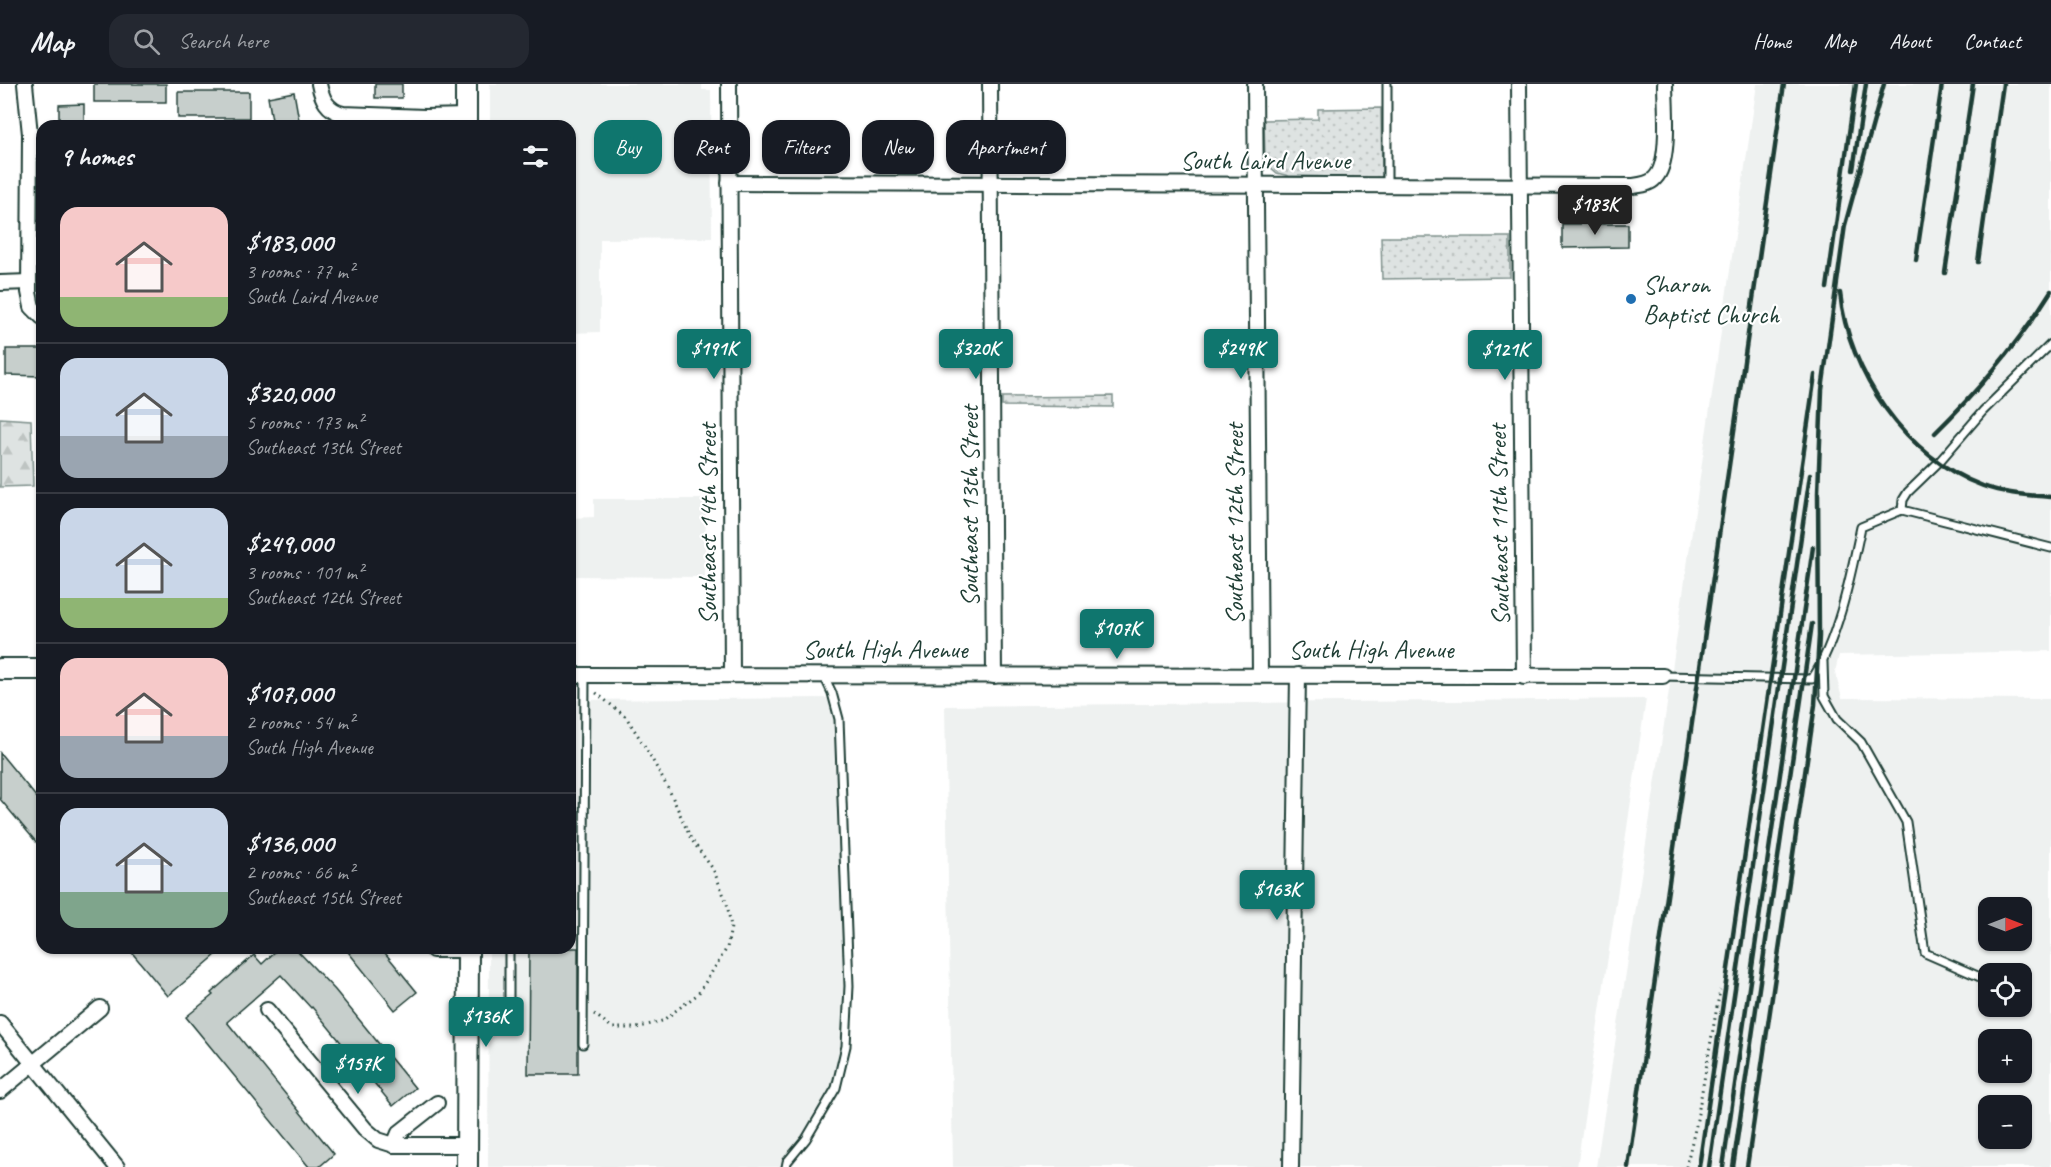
<!DOCTYPE html>
<meta charset="utf-8">
<style>
:root{--surface:#171b24;--page:#242831;--text:#f1f3f6;--muted:#9ea1a6;--line:#363941;--accent:#0f766e}
body{margin:0;font-family:Caveat,sans-serif;background:var(--page);color:var(--text);height:100vh;display:flex;flex-direction:column;font-size:22px;white-space:nowrap}
*{box-sizing:border-box;margin:0}
p{font-size:20px;color:var(--muted)}
.icon{flex:none;width:33px;height:33px;fill:none;stroke:currentColor;stroke-width:2;stroke-linecap:round;stroke-linejoin:round}
.map{position:relative;flex:1;overflow:hidden}
.side{position:absolute;left:36px;top:36px;width:540px;height:834px;display:flex;flex-direction:column;background:var(--surface);border-radius:18px;box-shadow:0 2px 4px #0004}
.side>*{flex:none}
.top-card{position:absolute;left:594px;top:36px;width:570px;height:54px;display:flex;gap:12px}
.needle{width:39px;rotate:90deg}
.fabs{position:absolute;left:1978px;top:813px;display:grid;gap:12px}
.fabs a{display:grid;place-items:center;width:54px;height:54px;border-radius:12px;background:var(--surface);box-shadow:0 2px 4px #0004;font-size:30px}
.price{position:absolute;translate:-50% -51px;padding:0 14px;border-radius:6px;background:var(--accent);color:#fff;font-size:20px;line-height:39px;filter:drop-shadow(0 2px 3px #0008)}
.price::after{content:'';position:absolute;left:50%;top:36px;width:18px;height:14px;margin-left:-9px;background:inherit;clip-path:polygon(0 0,100% 0,50% 100%)}
.price.selected{background:#222;color:#fff}
ul{padding:0;list-style:none}
li{display:flex;align-items:center;gap:18px;height:150px;padding:0 24px}
li+li{border-top:2px solid var(--line)}
li span{display:grid;place-items:center;flex:none;width:168px;height:120px;border-radius:18px;color:#555}
li>.icon{margin-inline-start:auto}
span .icon{width:72px;height:72px;fill:#fffc;stroke-width:1}
li b{font-size:26px}
h2{display:flex;justify-content:space-between;align-items:center;height:72px;padding:0 24px;font-size:26px}
.pill{padding:0 21px;border-radius:18px;background:var(--surface);box-shadow:0 2px 4px #0004;font-size:21px;line-height:54px}
.pill.selected{background:var(--accent);color:#fff}
header{display:flex;align-items:center;gap:36px;box-sizing:border-box;height:84px;padding:0 30px;background:var(--surface);border-bottom:2px solid var(--line)}
header strong{font-size:28px}
nav{display:flex;gap:33px;margin-inline-start:auto;font-size:21px}
.search{width:420px;height:54px;background:var(--page);display:flex;align-items:center;gap:15px;box-sizing:border-box;padding:0 21px;border-radius:18px;color:var(--muted);font-size:22px}
.map>svg:first-child{display:block}
</style>
<header>
<strong>Map</strong>
<div class="search"><svg class="icon" aria-label="search" viewBox="0 0 24 24"><circle cx="10" cy="10" r="6"/><path d="M15 15l6 6"/></svg>Search here</div>
<nav><a>Home</a><a>Map</a><a>About</a><a>Contact</a></nav>
</header>
<div class="map">
<svg width="2051" height="1083" viewBox="0 0 2051 1083">
<defs>
<pattern id="forest-firs" width="22" height="20" patternUnits="userSpaceOnUse" patternTransform="scale(1.5)"><rect width="22" height="20" fill="#dee3e2"/><path d="M5 1l3.5 6h-7zM16 11l3.5 6h-7z" fill="#bec4c2"/></pattern>
<pattern id="park-dots" width="8" height="8" patternUnits="userSpaceOnUse" patternTransform="scale(1.5)"><rect width="8" height="8" fill="#dee3e2"/><path d="M2 2h.1M6 6h.1" fill="none" stroke="#bec4c2" stroke-width="1.8" stroke-linecap="round"/></pattern>
</defs>
<rect width="100%" height="100%" fill="#fff"/>
<filter id="ink" filterUnits="userSpaceOnUse"><feTurbulence type="fractalNoise" baseFrequency=".0167" numOctaves="2"/><feDisplacementMap in="SourceGraphic" scale="12" xChannelSelector="R" yChannelSelector="G"/><feConvolveMatrix kernelMatrix="1 2 1 2 8 2 1 2 1" color-interpolation-filters="sRGB"/></filter>
<g filter="url(#ink)">
<g fill="#eef1f0" fill-rule="evenodd">
<polygon points="490,0 702,0 702,6 711,6 712,154 600,155 600,248 570,249 570,42 490,42"/>
<path d="M1757,0H2051V567L1839,571L1835,588L1842,614L2051,615V1083H1596L1659,675ZM1989,824H2022V856H1989ZM1989,890H2022V922H1989ZM1989,956H2022V988H1989ZM1989,1022H2022V1054H1989Z"/>
<polygon points="594,415 706,415 705,493 570,492 570,434 594,433"/>
<polygon points="836,614 846,843 845,987 792,1083 488,1083 489,864 570,864 570,616"/>
<polygon points="1646,615 1577,1083 953,1083 945,622"/>
</g>
<polygon fill="url(#forest-firs)" stroke="#7e908b" stroke-width="1.5" points="0,334 31,336 33,402 0,403"/>
<g fill="url(#park-dots)" stroke="#7e908b" stroke-width="1.5">
<polygon points="1381,24 1382,94 1289,92 1277,89 1269,82 1265,74 1264,36 1318,35 1318,25"/>
<polygon points="1381,153 1510,153 1510,193 1382,195"/>
<polygon points="1113,312 1113,323 1002,322 1002,313"/>
</g>
<g fill="#c7cfcc" stroke="#1f3d34" stroke-width="1.5">
<rect x="94" y="0" width="72" height="18"/>
<rect x="375" y="0" width="27" height="14"/>
<rect x="178" y="8" width="71" height="26"/>
<polygon points="294,8 300,42 273,42 268,13"/>
<polygon points="84,20 84,42 59,42 59,21"/>
<polygon points="1562,140 1628,140 1628,163 1562,164"/>
<polygon points="6,265 42,265 42,292 6,291"/>
<polygon points="0,669 42,720 42,765 0,715"/>
<polygon points="128,864 224,864 168,912"/>
<polygon points="279,864 295,864 335,906 415,1004 393,1022 312,923 311,924 281,891 227,938 334,1070 319,1083 309,1083 186,933 213,911 211,909 254,871 262,880"/>
<polygon points="345,864 381,864 417,908 395,926"/>
<polygon points="529,864 578,864 578,990 528,990"/>
</g>
<g fill="none" stroke-linecap="round" stroke-linejoin="round">
<defs>
<g id="lane">
<polyline points="1387,0 1387,100"/>
<polyline points="1902,426 1903,416 1908,408 1939,378 1983,327 2051,260"/>
<polyline points="1823,578 1824,612 1837,635 1861,658 1906,738 1925,869 1989,897"/>
<path d="M1663,592L1812,595C1838,556 1851,490 1861,443L1902,426L2051,464"/>
<path d="M469,945C485,944 503,945 509,928V864"/>
<polyline points="583,960 585,591"/>
<polyline points="786,1083 787,1078 806,1055 836,1004 846,962 849,902 839,635 832,609 824,592"/>
</g>
<g id="street">
<polyline points="25,0 30,50 29,208 32,223 42,233"/>
<path d="M319,0C322,15 327,26 343,30L425,33L466,32"/>
<polyline points="729,0 732,591"/>
<polyline points="990,0 994,592"/>
<polyline points="1255,0 1260,591"/>
<polyline points="1519,0 1524,593"/>
<path d="M729,99L1633,102C1641,101 1650,100 1655,94C1671,78 1665,22 1665,0"/>
<polyline points="0,199 29,198"/>
<polyline points="570,591 1663,592"/>
<polyline points="431,864 433,866 468,866"/>
<polyline points="267,926 365,1045 378,1056 394,1061 467,1061"/>
<polyline points="0,939 117,1083"/>
<polyline points="0,1007 100,924"/>
<polyline points="394,1061 399,1049 437,1019"/>
<polyline points="1291,1083 1298,591"/>
</g>
<g id="secondary">
<polyline points="466,42 466,0"/>
<polyline points="0,585 42,585"/>
<polyline points="467,1083 468,864"/>
</g>
</defs>
<use href="#lane" stroke="#1f3d34" stroke-width="11"/>
<use href="#street" stroke="#1f3d34" stroke-width="18"/>
<use href="#secondary" stroke="#1f3d34" stroke-width="24"/>
<g stroke="#1f3d34" stroke-width="3" stroke-dasharray="1.5 4.5" stroke-linecap="butt">
<polyline points="594,930 613,944 637,944 662,937 698,910 727,864 731,843 727,819 713,785 691,755 671,710 646,664 626,633 595,608"/>
<polyline points="1686,1083 1696,1041 1720,906"/>
</g>
<use href="#lane" stroke="#fff" stroke-width="7"/>
<use href="#street" stroke="#fff" stroke-width="14"/>
<use href="#secondary" stroke="#fff" stroke-width="20"/>
<g stroke="#1f3d34" stroke-width="4.5">
<polyline points="1853,86 1866,0"/>
<polyline points="1916,176 1942,0"/>
<polyline points="1978,178 2003,0"/>
<polyline points="1945,189 1973,0"/>
<polyline points="1827,204 1856,0"/>
<path d="M1840,209C1848,288 1907,375 1983,402C2005,410 2028,411 2051,413"/>
<path d="M1935,349C1980,305 2018,260 2051,207"/>
<polyline points="1628,1083 1784,0"/>
<polyline points="1699,1083 1815,291"/>
<polyline points="1709,1083 1810,391"/>
<polyline points="1723,1083 1813,463"/>
<polyline points="1733,1083 1812,540"/>
<polyline points="1747,1083 1815,621 1819,552 1818,409 1822,306 1845,141 1884,0"/>
</g>
</g>
</g>
<circle fill="#1f6fb2" stroke="#fff" stroke-width="2" cx="1631" cy="215" r="6"/>
<g text-anchor="middle" dominant-baseline="central" stroke-width="4.5" stroke-linejoin="round" paint-order="stroke">
<g font-size="26" fill="#1f3d34" stroke="#fff">
<text x="1265" y="76">South Laird Avenue</text>
<text transform="translate(969 422) rotate(-90)">Southeast 13th Street</text>
<text transform="translate(707 440) rotate(-90)">Southeast 14th Street</text>
<text transform="translate(1234 440) rotate(-90)">Southeast 12th Street</text>
<text transform="translate(1499 441) rotate(-91)">Southeast 11th Street</text>
<text x="885" y="565">South High Avenue</text>
<text x="1371" y="565">South High Avenue</text>
</g>
<g font-size="26" fill="#1f3d34" stroke="#fff" text-anchor="start">
<text x="1643" y="200">Sharon<tspan x="1643" dy="30">Baptist Church</tspan></text>
</g>
</g>
</svg>
<div class="fabs">
<a><svg class="needle" viewBox="-14 -14 28 28"><path d="M0-13l5 13h-10z" fill="#e53935"/><path d="M0 13l5-13h-10z" fill="#9ea1a6"/></svg></a>
<a><svg class="icon" aria-label="locate" viewBox="0 0 24 24"><circle cx="12" cy="12" r="6"/><path d="M12 2v4M12 18v4M2 12h4M18 12h4"/></svg></a>
<a>+</a>
<a>−</a>
</div>
<b class="price selected" style="left:1595px;top:152px">$183K</b>
<b class="price" style="left:714px;top:296px">$191K</b>
<b class="price" style="left:976px;top:296px">$320K</b>
<b class="price" style="left:1241px;top:296px">$249K</b>
<b class="price" style="left:1505px;top:297px">$121K</b>
<b class="price" style="left:1117px;top:576px">$107K</b>
<b class="price" style="left:1277px;top:837px">$163K</b>
<b class="price" style="left:486px;top:964px">$136K</b>
<b class="price" style="left:358px;top:1011px">$157K</b>
<div class="top-card">
<a class="pill selected">Buy</a>
<a class="pill">Rent</a>
<a class="pill">Filters</a>
<a class="pill">New</a>
<a class="pill">Apartment</a>
</div>
<section class="side">
<h2>9 homes<svg class="icon" aria-label="filters" viewBox="0 0 24 24"><path d="M4 7h16M4 17h16"/><circle cx="9" cy="7" r="2"/><circle cx="15" cy="17" r="2"/></svg></h2>
<ul>
<li><span style="background:linear-gradient(#f6c9c9 75%,#8fb573 0)"><svg class="icon" aria-label="home" viewBox="0 0 24 24"><path d="M3 11l9-7 9 7M6 9v11h12V9"/></svg></span><div><b>$183,000</b><p>3 rooms · 77 m²</p><p>South Laird Avenue</p></div></li>
<li><span style="background:linear-gradient(#c9d6e8 65%,#9aa5b1 0)"><svg class="icon" aria-label="home" viewBox="0 0 24 24"><path d="M3 11l9-7 9 7M6 9v11h12V9"/></svg></span><div><b>$320,000</b><p>5 rooms · 173 m²</p><p>Southeast 13th Street</p></div></li>
<li><span style="background:linear-gradient(#c9d6e8 75%,#8fb573 0)"><svg class="icon" aria-label="home" viewBox="0 0 24 24"><path d="M3 11l9-7 9 7M6 9v11h12V9"/></svg></span><div><b>$249,000</b><p>3 rooms · 101 m²</p><p>Southeast 12th Street</p></div></li>
<li><span style="background:linear-gradient(#f6c9c9 65%,#9aa5b1 0)"><svg class="icon" aria-label="home" viewBox="0 0 24 24"><path d="M3 11l9-7 9 7M6 9v11h12V9"/></svg></span><div><b>$107,000</b><p>2 rooms · 54 m²</p><p>South High Avenue</p></div></li>
<li><span style="background:linear-gradient(#c9d6e8 70%,#7fa58c 0)"><svg class="icon" aria-label="home" viewBox="0 0 24 24"><path d="M3 11l9-7 9 7M6 9v11h12V9"/></svg></span><div><b>$136,000</b><p>2 rooms · 66 m²</p><p>Southeast 15th Street</p></div></li>
</ul>
</section>
</div>
